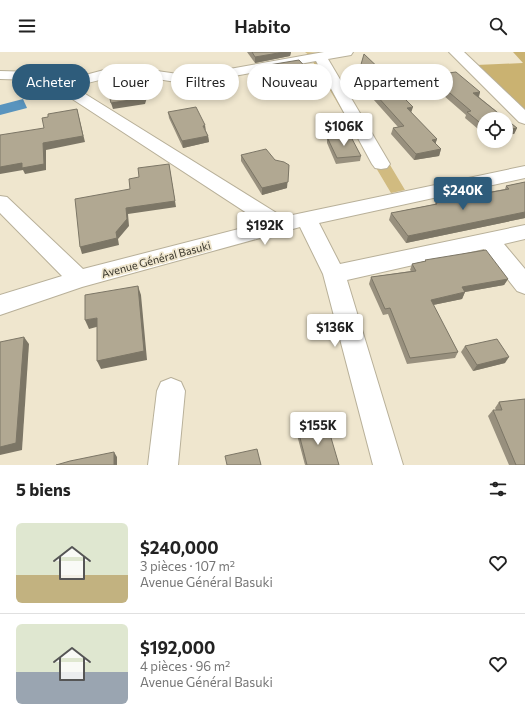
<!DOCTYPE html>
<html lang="fr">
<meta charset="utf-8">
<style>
:root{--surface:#fff;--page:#f6f6f6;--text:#222;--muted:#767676;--line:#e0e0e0;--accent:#2e5c7b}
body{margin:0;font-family:Commissioner,sans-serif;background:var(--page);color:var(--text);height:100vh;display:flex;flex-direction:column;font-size:15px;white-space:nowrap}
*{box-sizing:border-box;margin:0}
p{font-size:13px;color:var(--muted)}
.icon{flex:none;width:22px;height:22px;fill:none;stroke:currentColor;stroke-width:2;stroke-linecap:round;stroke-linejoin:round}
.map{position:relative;height:413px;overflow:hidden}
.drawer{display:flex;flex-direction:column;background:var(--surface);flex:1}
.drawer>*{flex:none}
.top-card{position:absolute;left:12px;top:12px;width:501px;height:36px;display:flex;gap:8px}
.tools{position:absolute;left:477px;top:60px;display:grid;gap:8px}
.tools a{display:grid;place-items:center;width:36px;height:36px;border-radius:50%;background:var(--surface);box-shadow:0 2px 6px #0003;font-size:20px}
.price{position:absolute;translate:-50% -34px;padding:0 9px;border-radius:4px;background:#fff;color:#222;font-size:13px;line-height:26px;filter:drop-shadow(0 1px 2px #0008)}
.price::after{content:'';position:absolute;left:50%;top:24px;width:12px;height:9px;margin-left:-6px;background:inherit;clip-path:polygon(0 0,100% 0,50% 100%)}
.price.active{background:var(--accent);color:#fff}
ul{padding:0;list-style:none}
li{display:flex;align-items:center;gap:12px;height:100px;padding:0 16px}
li+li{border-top:1px solid var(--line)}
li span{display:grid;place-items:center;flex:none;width:112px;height:80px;border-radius:6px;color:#555}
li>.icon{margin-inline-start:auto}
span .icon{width:48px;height:48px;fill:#fffc;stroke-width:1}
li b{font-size:17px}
h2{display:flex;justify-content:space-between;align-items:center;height:48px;padding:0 16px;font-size:17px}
.pill{padding:0 14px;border-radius:18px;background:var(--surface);box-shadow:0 2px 6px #0003;font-size:14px;line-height:36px}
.pill.active{background:var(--accent);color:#fff}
header{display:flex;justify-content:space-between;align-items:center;height:52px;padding:0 16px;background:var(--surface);font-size:18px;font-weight:600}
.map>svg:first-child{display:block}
</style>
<header><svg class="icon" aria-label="menu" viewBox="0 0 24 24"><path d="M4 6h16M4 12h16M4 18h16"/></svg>Habito<svg class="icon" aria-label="search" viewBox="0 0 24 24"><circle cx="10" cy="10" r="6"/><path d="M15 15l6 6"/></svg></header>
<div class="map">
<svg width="525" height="413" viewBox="0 0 525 413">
<rect width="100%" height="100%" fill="#efe6ce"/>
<polygon fill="#d1bb80" points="305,0 323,1 405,138 391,141 309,3"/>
<polygon fill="#cab271" points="513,0 525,0 525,59 476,13 523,11"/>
<polygon fill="#5994be" points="23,47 27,56 0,63 0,53"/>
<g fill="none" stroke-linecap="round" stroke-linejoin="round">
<defs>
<g id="minor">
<path d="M324,0H353L351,3L328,7L390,112L387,116L381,117L375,116L372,112L316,9L196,31C176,32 158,26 138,24C116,22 95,29 74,35L283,165L525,114V126L319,171L340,212L525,173V187L504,192L525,217V242L517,239L484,197L347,228L403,413H373L323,222L300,175L82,235L0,263V243L62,224L0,161V144L7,145L83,217L262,171L57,37L34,28L0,27V19L36,20L63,29L104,18L129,15L178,22L196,23Z"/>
<polygon points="449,0 464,0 525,58 525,72 519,70"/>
<polygon points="171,326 181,330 185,339 178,413 148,413 157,339 161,330"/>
</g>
</defs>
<use href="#minor" stroke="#b8b099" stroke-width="2"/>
<use href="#minor" fill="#fff" fill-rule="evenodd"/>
</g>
<g fill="#98907e">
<polygon points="247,0 291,0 290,4 255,11"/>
<polygon points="263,14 310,20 310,26 273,34 263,20"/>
<polygon points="448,21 480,40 479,45 517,76 514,82 484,67 484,82 465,66 466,63 428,30 430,24"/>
<polygon points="358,23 384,26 411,61 437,87 435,92 441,97 439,104 414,108 391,82 393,76 398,75 357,29"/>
<polygon points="168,60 206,79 208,84 209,90 183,96 169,66"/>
<polygon points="327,85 361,104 360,109 336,112 327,91"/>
<polygon points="241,103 275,108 287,136 262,143 241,109"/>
<polygon points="525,130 525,166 406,191 389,168 391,161 435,152 436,150 505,137 506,134"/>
<polygon points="425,208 508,227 504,233 465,240 462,247 433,253 458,300 455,306 407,312 388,262 383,263 369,232 371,225 411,219 410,218 412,212 425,209"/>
<polygon points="465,294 505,311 473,319 461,300"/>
<polygon points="525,347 525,413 509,413 488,364 493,358 496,358 495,356 499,350"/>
<polygon points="298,378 339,413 305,413 297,383"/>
</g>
<g fill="#7c7666">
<polygon points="284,0 291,0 290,4 255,11 255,5"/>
<polygon points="310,20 310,26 273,34 273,28"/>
<polygon points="148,33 149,39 145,52 113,57 111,51"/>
<polygon points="480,40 478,46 473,41"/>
<polygon points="413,55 411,61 407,56"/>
<polygon points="77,57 85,90 46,98 46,118 25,122 23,118 0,122 0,115"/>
<polygon points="205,73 206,79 203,74"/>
<polygon points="517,76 514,82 506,83 506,78"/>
<polygon points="208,84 209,90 183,96 182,89"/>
<polygon points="437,87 435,93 432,88"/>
<polygon points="441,97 439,104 414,108 416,102"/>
<polygon points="169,112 176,155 128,162 129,174 118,187 119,193 82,202 80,195 116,180 126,156"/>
<polygon points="289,113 287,136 262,143 262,136"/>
<polygon points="525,160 525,166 406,191 408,184"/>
<polygon points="508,227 504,233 459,241 462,235"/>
<polygon points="138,234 141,243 147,308 101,317 97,309"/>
<polygon points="465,240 462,247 428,254 431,248"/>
<polygon points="97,266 100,274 89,277 85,268"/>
<polygon points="24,285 29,292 22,398 0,403 0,395"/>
<polygon points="509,305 505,311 473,319 477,313"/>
<polygon points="114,400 117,405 117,413 114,413"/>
</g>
<g fill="#b1a892" stroke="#7c7666">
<polygon points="252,0 284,0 255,5"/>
<polygon points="364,2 385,22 384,26 413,55 407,56 437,87 432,88 441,97 416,102 393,76 404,74 358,23"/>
<polygon points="299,8 310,20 273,28 263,14"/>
<polygon points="438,14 448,21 456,20 480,40 473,41 517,76 506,78 506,67 484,67 484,74 467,60 471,59 430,24"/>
<polygon points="132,22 136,32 148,33 143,46 111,51 105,26"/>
<polygon points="196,55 205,73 203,74 208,84 182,89 168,60"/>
<polygon points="77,57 83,84 43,91 44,112 22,116 22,111 0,115 0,83 44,76 42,66 48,65 48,62"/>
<polygon points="350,83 361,104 337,106 327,85"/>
<polygon points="266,97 275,108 284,110 289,113 288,130 262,136 241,103"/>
<polygon points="169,112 175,149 126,156 127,167 116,180 117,186 80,195 75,147 130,137 129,127 139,125 138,116"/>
<polygon points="525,130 525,160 408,184 391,161 437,152 436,150 509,137 506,134"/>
<polygon points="486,198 508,227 462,235 465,240 431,248 458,300 410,306 390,256 385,257 371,225 416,219 412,212 426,209 425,208"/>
<polygon points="138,234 144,299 97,309 97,266 85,268 85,243"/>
<polygon points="24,285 16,391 0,395 0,290"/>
<polygon points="497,287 509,305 477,313 465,294"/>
<polygon points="525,347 525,413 516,413 493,358 502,358 499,350"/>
<polygon points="327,372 339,413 307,413 298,378"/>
<polygon points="257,397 261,413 227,413 225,404"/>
<polygon points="114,400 114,413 56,413 70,409"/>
</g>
<g text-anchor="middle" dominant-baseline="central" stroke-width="3.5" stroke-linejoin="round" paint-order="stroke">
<g font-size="11" fill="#39362c" stroke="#efe6ce">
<text transform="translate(156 207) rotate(-15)">Avenue Général Basuki</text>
</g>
</g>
</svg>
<div class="tools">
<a><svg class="icon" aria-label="locate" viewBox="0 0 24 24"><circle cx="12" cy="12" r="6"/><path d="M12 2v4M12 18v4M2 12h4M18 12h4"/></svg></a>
</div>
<b class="price" style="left:344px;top:95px">$106K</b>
<b class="price active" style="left:463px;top:159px">$240K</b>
<b class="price" style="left:265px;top:194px">$192K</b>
<b class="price" style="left:335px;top:296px">$136K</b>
<b class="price" style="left:318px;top:394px">$155K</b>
<div class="top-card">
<a class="pill active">Acheter</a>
<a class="pill">Louer</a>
<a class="pill">Filtres</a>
<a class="pill">Nouveau</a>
<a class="pill">Appartement</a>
</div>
</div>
<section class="drawer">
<h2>5 biens<svg class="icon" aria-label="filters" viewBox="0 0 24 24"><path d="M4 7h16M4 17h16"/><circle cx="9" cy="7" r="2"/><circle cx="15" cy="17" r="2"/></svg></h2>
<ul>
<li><span style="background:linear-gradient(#dfe7d0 65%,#c2b280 0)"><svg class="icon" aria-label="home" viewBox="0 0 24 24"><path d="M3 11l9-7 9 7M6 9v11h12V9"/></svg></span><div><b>$240,000</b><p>3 pièces · 107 m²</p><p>Avenue Général Basuki</p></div><svg class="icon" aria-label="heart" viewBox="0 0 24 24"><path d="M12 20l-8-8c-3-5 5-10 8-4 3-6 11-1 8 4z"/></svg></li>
<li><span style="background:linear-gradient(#dfe7d0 60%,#9aa5b1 0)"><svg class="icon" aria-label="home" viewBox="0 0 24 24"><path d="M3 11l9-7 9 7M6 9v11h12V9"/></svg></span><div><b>$192,000</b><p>4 pièces · 96 m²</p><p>Avenue Général Basuki</p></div><svg class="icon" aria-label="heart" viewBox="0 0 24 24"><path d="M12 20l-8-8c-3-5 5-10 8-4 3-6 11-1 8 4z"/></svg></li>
</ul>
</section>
